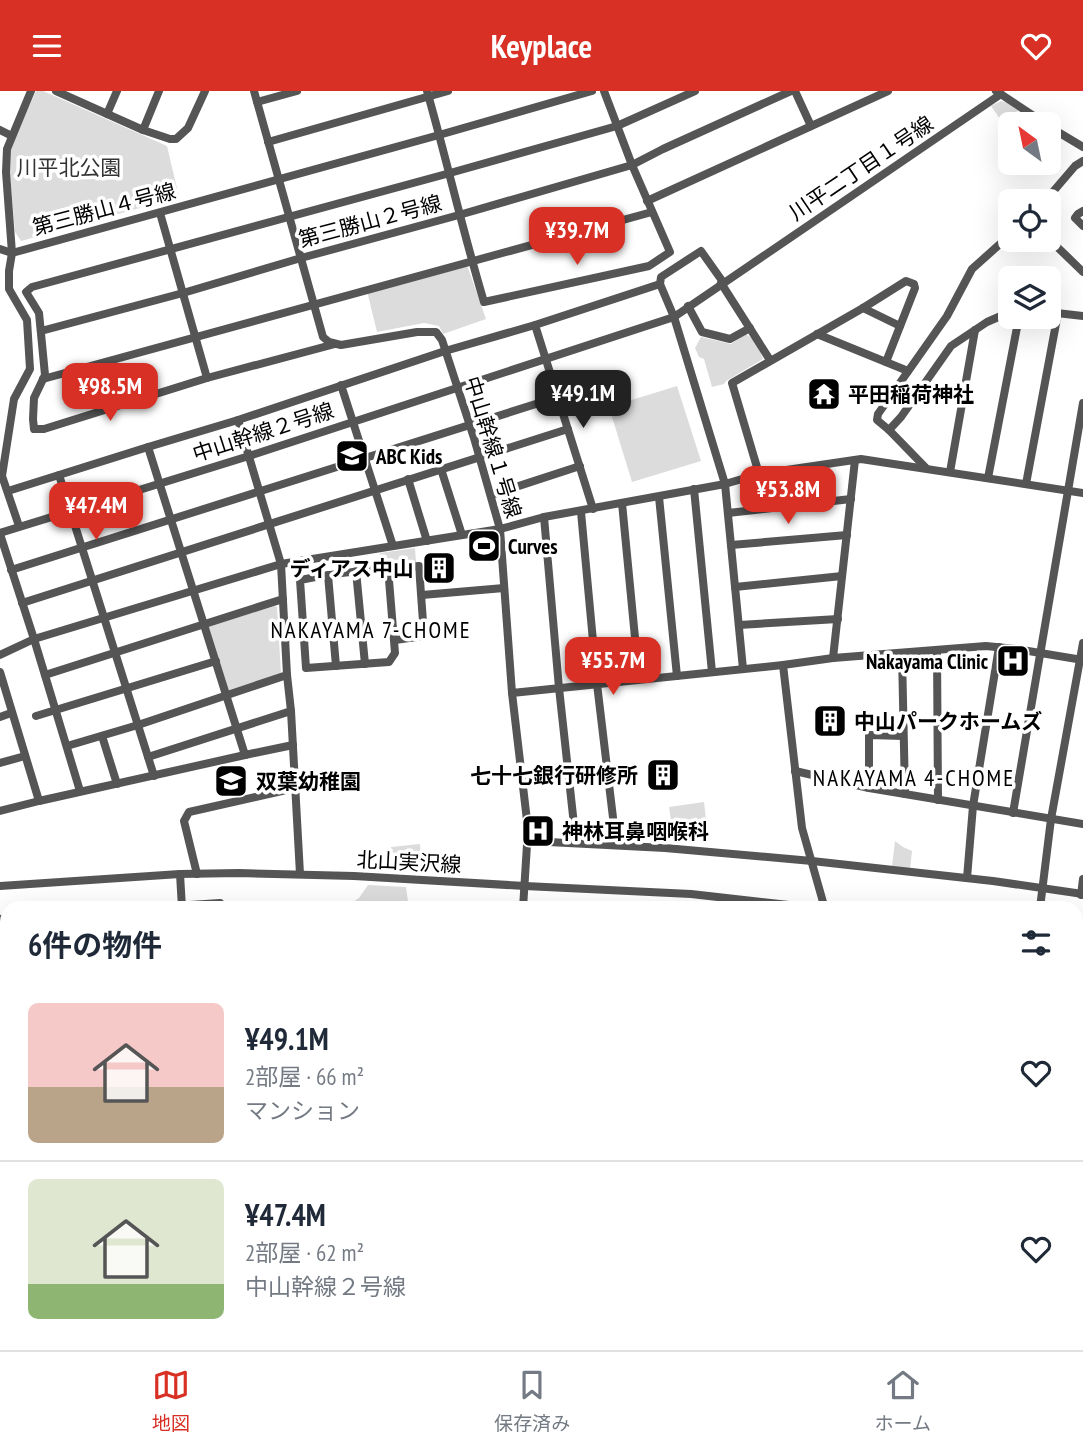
<!DOCTYPE html>
<html lang="ja">
<meta charset="utf-8">
<style>
:root{--surface:#fff;--page:#f2f2f3;--text:#1f2937;--muted:#747a83;--line:#e0e1e3;--accent:#d93025}
body{margin:0;font-family:"PT Sans Narrow","Noto Sans JP",sans-serif;background:var(--page);color:var(--text);height:100vh;display:flex;flex-direction:column;font-size:26px;white-space:nowrap}
*{box-sizing:border-box;margin:0}
p{font-size:23px;color:var(--muted)}
.icon{flex:none;width:38px;height:38px;fill:none;stroke:currentColor;stroke-width:2;stroke-linecap:round;stroke-linejoin:round}
.map{position:relative;flex:1;overflow:hidden}
.details{position:absolute;left:0px;top:810px;width:1083px;height:450px;display:flex;flex-direction:column;background:var(--surface);border-radius:21px 21px 0 0;box-shadow:0 7px 28px #0002}
.details>*{flex:none}
.needle{width:46px;rotate:327deg}
.controls{position:absolute;left:998px;top:21px;display:grid;gap:14px}
.controls a{display:grid;place-items:center;width:63px;height:63px;border-radius:10px;background:var(--surface);box-shadow:0 7px 28px #0002;font-size:35px}
.price{position:absolute;translate:-50% -60px;padding:0 16px;border-radius:14px;background:var(--accent);color:#fff;font-size:23px;line-height:46px;filter:drop-shadow(0 2px 4px #0008)}
.price::after{content:'';position:absolute;left:50%;top:42px;width:21px;height:16px;margin-left:-10px;background:inherit;clip-path:polygon(0 0,100% 0,50% 100%)}
.price.on{background:#222;color:#fff}
ul{padding:0;list-style:none}
li{display:flex;align-items:center;gap:21px;height:175px;padding:0 28px}
li+li{border-top:2px solid var(--line)}
li span{display:grid;place-items:center;flex:none;width:196px;height:140px;border-radius:10px;color:#555}
li>.icon{margin-inline-start:auto}
span .icon{width:84px;height:84px;fill:#fffc;stroke-width:1}
li b{font-size:30px}
h2{display:flex;justify-content:space-between;align-items:center;height:84px;padding:0 28px;font-size:30px}
header{display:flex;justify-content:space-between;align-items:center;height:91px;padding:0 28px;background:var(--accent);color:#fff;font-size:32px;font-weight:600}
.dock{display:flex;justify-content:space-around;align-items:center;height:98px;border-top:2px solid var(--line);background:var(--surface);font-size:19px;color:var(--muted)}
.dock a{display:grid;justify-items:center;gap:4px}
.dock .on{color:var(--accent)}
.map>svg:first-child{display:block}
</style>
<header><svg class="icon" aria-label="menu" viewBox="0 0 24 24"><path d="M4 6h16M4 12h16M4 18h16"/></svg>Keyplace<svg class="icon" aria-label="heart" viewBox="0 0 24 24"><path d="M12 20l-8-8c-3-5 5-10 8-4 3-6 11-1 8 4z"/></svg></header>
<div class="map">
<svg width="1083" height="1259" viewBox="0 0 1083 1259">
<rect width="100%" height="100%" fill="#fff"/>
<g fill="#dcdcdc">
<polygon points="36,0 43,0 167,55 179,106 21,150 15,141 10,83 10,59"/>
<polygon points="1001,10 1008,12 1018,19 1016,22 1023,26 1019,33 1010,33 1009,41 991,15"/>
<polygon points="467,174 486,228 443,243 439,235 424,232 377,241 367,200"/>
<path d="M746,243C754,247 761,260 763,268L726,290L724,293L712,296L704,268L699,266L695,257L701,246L731,253Z"/>
<polygon points="677,295 701,370 632,391 609,316"/>
<polygon points="415,457 416,471 381,474 380,462"/>
<polygon points="275,515 277,516 281,583 230,601 227,600 208,537 209,535"/>
<polygon points="704,711 708,746 674,750 669,716"/>
<polygon points="895,750 903,756 912,760 910,778 892,775"/>
<polygon points="420,753 422,779 392,778 391,756"/>
<polygon points="368,794 406,796 409,817 349,817 353,811 359,807"/>
<polygon points="1083,1125 1083,1183 1076,1181 1076,1130"/>
<polygon points="490,1253 551,1253 553,1255 547,1259 489,1259 487,1258"/>
<polygon points="886,1253 1070,1253 1068,1259 884,1259"/>
</g>
<g fill="none" stroke-linecap="round" stroke-linejoin="round">
<polyline stroke="#a3a3a3" stroke-width="2" points="1025,1259 1027,1253"/>
<g stroke="#a3a3a3" stroke-width="10">
<polyline points="1076,1163 1083,1152"/>
<polyline points="988,1259 997,1253"/>
</g>
<g stroke="#555" stroke-width="8">
<polyline points="56,0 143,39 170,48 176,48 188,37 205,0"/>
<polyline points="254,0 323,246 329,251 341,254 417,241 436,241 442,249 474,347 500,438 512,602 783,574 833,567 986,555 1016,558 1083,569"/>
<path d="M427,0C447,70 463,141 484,211L649,175L670,161L632,74L663,58L791,0"/>
<polyline points="795,0 811,35"/>
<polyline points="996,0 1046,33"/>
<polyline points="257,11 297,0"/>
<polyline points="107,23 117,0"/>
<polyline points="1048,35 1083,56"/>
<polyline points="0,39 12,45"/>
<polyline points="143,39 159,0"/>
<polyline points="268,51 448,0"/>
<polyline points="647,110 888,0"/>
<polyline points="1045,110 1075,75 1083,70"/>
<polyline points="1083,120 1078,123 1075,127 1083,135"/>
<polyline points="160,122 207,287"/>
<polyline points="1048,147 1083,181"/>
<polyline points="0,158 12,162"/>
<polyline points="12,162 439,44 592,0"/>
<polyline points="723,191 701,160 661,186 660,193 674,226 725,393 743,578"/>
<polyline points="721,192 770,269"/>
<polyline points="688,215 702,241 730,248 750,237"/>
<polyline points="863,217 900,235"/>
<polyline points="1048,221 1083,225"/>
<polyline points="535,234 593,418"/>
<polyline points="41,240 183,202 301,167 459,124 632,74 604,0"/>
<polyline points="817,243 908,280"/>
<polyline points="335,253 207,287 44,338 34,338 33,328 34,307 45,284 39,222 26,201 32,196 450,82 617,35 695,0"/>
<polyline points="43,288 652,121"/>
<polyline points="341,294 393,455"/>
<polyline points="238,329 281,473 287,584 291,620 300,783"/>
<polyline points="889,339 877,329 878,323 947,225 972,178 1010,144"/>
<polyline points="926,377 889,339 901,326 951,255 987,231 1010,221"/>
<polyline points="441,378 462,444"/>
<polyline points="950,381 975,239"/>
<polyline points="759,383 732,292 863,217 906,190 914,193 915,197 886,271"/>
<polyline points="59,384 154,685"/>
<polyline points="988,387 1019,226"/>
<polyline points="408,388 427,450"/>
<polyline points="1026,393 1058,222"/>
<polyline points="694,398 712,581"/>
<polyline points="8,400 148,356"/>
<polyline points="491,404 580,375"/>
<polyline points="659,406 677,585"/>
<polyline points="622,412 639,588"/>
<polyline points="581,421 597,593 614,735"/>
<polyline points="728,422 851,408"/>
<polyline points="544,426 559,597 576,752"/>
<polyline points="19,435 2,385 14,308 30,278 27,229 9,198 9,180 12,162 6,81 7,58 31,0"/>
<polyline points="0,442 249,365 674,226 1001,3"/>
<polyline points="0,443 34,548 80,700"/>
<polyline points="731,454 847,444"/>
<path d="M388,477L395,562L389,571L306,577L300,489C340,481 379,478 419,475L424,545L395,549"/>
<polyline points="11,479 558,306"/>
<polyline points="356,480 365,573"/>
<polyline points="328,484 336,575"/>
<polyline points="735,496 842,485"/>
<polyline points="422,504 504,497"/>
<polyline points="22,512 568,338"/>
<polyline points="739,534 838,528"/>
<polyline points="937,560 938,709"/>
<polyline points="902,563 905,703"/>
<polyline points="0,564 34,548 281,473 500,438 544,426 725,393 759,383 861,368 1083,402"/>
<polyline points="833,567 855,369"/>
<polyline points="783,574 802,737 823,811 823,817"/>
<polyline points="0,581 39,710"/>
<polyline points="45,584 283,508"/>
<polyline points="512,602 528,738 523,817"/>
<polyline points="36,625 216,570"/>
<polyline points="0,626 11,622"/>
<polyline points="102,645 117,693"/>
<polyline points="293,654 245,664 148,356 238,329 445,260 535,234 660,193"/>
<polyline points="67,655 138,634 287,584"/>
<polyline points="148,666 291,620"/>
<polyline points="0,672 25,665"/>
<polyline points="795,680 869,697 1083,733"/>
<polyline points="869,697 869,644 903,645"/>
<polyline points="0,720 39,710 245,664"/>
<polyline points="1013,722 1083,312"/>
<polyline points="529,750 665,757 812,770 993,790 1083,803"/>
<polyline points="180,783 182,817"/>
<polyline points="197,783 184,730 189,721 295,697"/>
<polyline points="967,787 973,715 999,556"/>
<polyline points="0,795 180,783 239,782 354,785 525,795 691,803 816,817"/>
<polyline points="1081,804 1083,788"/>
<polyline points="145,817 220,812"/>
<polyline points="1040,817 1051,728 1083,552"/>
<polyline points="0,828 7,827"/>
<polyline points="1076,845 1083,846"/>
<polyline points="1076,875 1083,875"/>
<polyline points="0,901 7,904"/>
<polyline points="1076,927 1083,917"/>
<polyline points="0,938 7,928"/>
<polyline points="1076,985 1083,972"/>
<polyline points="0,1031 7,1033"/>
<polyline points="1076,1049 1083,1042"/>
<polyline points="0,1090 7,1066"/>
<polyline points="0,1095 7,1099"/>
<polyline points="1076,1103 1083,1096"/>
<polyline points="0,1139 7,1143"/>
<polyline points="0,1175 7,1179"/>
<polyline points="1076,1189 1083,1191"/>
<polyline points="0,1214 7,1218"/>
<polyline points="1083,1240 1083,1245"/>
<polyline points="0,1252 12,1259"/>
<polyline points="127,1253 138,1259"/>
<polyline points="238,1253 238,1259"/>
<polyline points="274,1253 274,1259"/>
<polyline points="310,1253 311,1259"/>
<polyline points="347,1253 347,1259"/>
<polyline points="394,1253 399,1259"/>
<polyline points="468,1253 475,1259"/>
<polyline points="19,1259 22,1253"/>
<polyline points="59,1259 62,1253"/>
<polyline points="84,1259 88,1253"/>
<polyline points="582,1259 584,1253"/>
<polyline points="650,1259 654,1253"/>
</g>
</g>
<defs>
<symbol id="temple-square" viewBox="-11 -11 22 22"><rect x="-9" y="-9" width="18" height="18" rx="4" fill="#000" stroke="#fff"/><path d="M0-6L5-2H3V0L6.5 2.5H4V6H1.5V3h-3V6H-4V2.5H-6.5L-3 0V-2H-5Z" fill="#fff"/></symbol>
<symbol id="school-square" viewBox="-11 -11 22 22"><rect x="-9" y="-9" width="18" height="18" rx="4" fill="#000" stroke="#fff"/><path d="M0-5L7-2L0 1L-7-2ZM-4 1L0 2.5L4 1V4Q0 6-4 4Z" fill="#fff"/></symbol>
<symbol id="stadium-square" viewBox="-11 -11 22 22"><rect x="-9" y="-9" width="18" height="18" rx="4" fill="#000" stroke="#fff"/><path d="M0-5a6.5 5 0 1 0 0 10a6.5 5 0 1 0 0-10ZM-3.5-1.8h7v3.6h-7Z" fill="#fff"/></symbol>
<symbol id="building-square" viewBox="-11 -11 22 22"><rect x="-9" y="-9" width="18" height="18" rx="4" fill="#000" stroke="#fff"/><path d="M-4-6H4V6H1V3H-1V6H-4ZM-2.5-4.3h1.7v1.8h-1.7ZM.8-4.3h1.7v1.8H.8ZM-2.5-1h1.7V.8h-1.7ZM.8-1h1.7V.8H.8Z" fill="#fff"/></symbol>
<symbol id="hospital-square" viewBox="-11 -11 22 22"><rect x="-9" y="-9" width="18" height="18" rx="4" fill="#000" stroke="#fff"/><path d="M-5-5h3v3.5h4V-5h3V5h-3V1.5h-4V5h-3Z" fill="#fff"/></symbol>
</defs>
<g fill-rule="evenodd">
<use href="#temple-square" x="805" y="284" width="38" height="38"/>
<use href="#school-square" x="333" y="346" width="38" height="38"/>
<use href="#stadium-square" x="465" y="436" width="38" height="38"/>
<use href="#building-square" x="420" y="458" width="38" height="38"/>
<use href="#hospital-square" x="994" y="551" width="38" height="38"/>
<use href="#building-square" x="811" y="611" width="38" height="38"/>
<use href="#building-square" x="644" y="665" width="38" height="38"/>
<use href="#school-square" x="212" y="671" width="38" height="38"/>
<use href="#hospital-square" x="519" y="721" width="38" height="38"/>
</g>
<g text-anchor="middle" dominant-baseline="central" stroke-width="7" stroke-linejoin="round" paint-order="stroke">
<g font-size="21" fill="#333" stroke="#fff">
<text x="69" y="76">川平北公園</text>
</g>
<g font-size="21" fill="#000" stroke="#fff">
<text transform="translate(861 77) rotate(-34)">川平二丁目１号線</text>
<text transform="translate(104 118) rotate(-15)">第三勝山４号線</text>
<text transform="translate(370 130) rotate(-15)">第三勝山２号線</text>
<text transform="translate(263 341) rotate(-18)">中山幹線２号線</text>
<text transform="translate(493 356) rotate(73)">中山幹線１号線</text>
<text transform="translate(409 771) rotate(3)">北山実沢線</text>
</g>
<g font-size="21" font-weight="bold" fill="#000" stroke="#fff" text-anchor="start">
<text x="848" y="303">平田稲荷神社</text>
<text x="376" y="365">ABC Kids</text>
<text x="508" y="455">Curves</text>
<text x="414" y="477" text-anchor="end">ディアス中山</text>
<text x="988" y="570" text-anchor="end">Nakayama Clinic</text>
<text x="854" y="630">中山パークホームズ</text>
<text x="638" y="684" text-anchor="end">七十七銀行研修所</text>
<text x="256" y="690">双葉幼稚園</text>
<text x="562" y="740">神林耳鼻咽喉科</text>
</g>
<g font-size="23" letter-spacing="2" fill="#000" stroke="#fff">
<text x="371" y="538">NAKAYAMA 7-CHOME</text>
<text x="914" y="686">NAKAYAMA 4-CHOME</text>
</g>
</g>
</svg>
<div class="controls">
<a><svg class="needle" viewBox="-14 -14 28 28"><path d="M0-13l5 13h-10z" fill="#e53935"/><path d="M0 13l5-13h-10z" fill="#747a83"/></svg></a>
<a><svg class="icon" aria-label="locate" viewBox="0 0 24 24"><circle cx="12" cy="12" r="6"/><path d="M12 2v4M12 18v4M2 12h4M18 12h4"/></svg></a>
<a><svg class="icon" aria-label="layers" viewBox="0 0 24 24"><path d="M12 4l9 5-9 5-9-5zM3 14l9 5 9-5"/></svg></a>
</div>
<b class="price" style="left:577px;top:176px">¥39.7M</b>
<b class="price" style="left:110px;top:332px">¥98.5M</b>
<b class="price on" style="left:583px;top:339px">¥49.1M</b>
<b class="price" style="left:788px;top:435px">¥53.8M</b>
<b class="price" style="left:96px;top:451px">¥47.4M</b>
<b class="price" style="left:613px;top:606px">¥55.7M</b>
<section class="details">
<h2>6件の物件<svg class="icon" aria-label="filters" viewBox="0 0 24 24"><path d="M4 7h16M4 17h16"/><circle cx="9" cy="7" r="2"/><circle cx="15" cy="17" r="2"/></svg></h2>
<ul>
<li><span style="background:linear-gradient(#f6c9c9 60%,#b9a48a 0)"><svg class="icon" aria-label="home" viewBox="0 0 24 24"><path d="M3 11l9-7 9 7M6 9v11h12V9"/></svg></span><div><b>¥49.1M</b><p>2部屋 · 66 m²</p><p>マンション</p></div><svg class="icon" aria-label="heart" viewBox="0 0 24 24"><path d="M12 20l-8-8c-3-5 5-10 8-4 3-6 11-1 8 4z"/></svg></li>
<li><span style="background:linear-gradient(#dfe7d0 75%,#8fb573 0)"><svg class="icon" aria-label="home" viewBox="0 0 24 24"><path d="M3 11l9-7 9 7M6 9v11h12V9"/></svg></span><div><b>¥47.4M</b><p>2部屋 · 62 m²</p><p>中山幹線２号線</p></div><svg class="icon" aria-label="heart" viewBox="0 0 24 24"><path d="M12 20l-8-8c-3-5 5-10 8-4 3-6 11-1 8 4z"/></svg></li>
</ul>
</section>
</div>
<nav class="dock">
<a class="on"><svg class="icon" aria-label="map" viewBox="0 0 24 24"><path d="M3 6l6-2 6 2 6-2v14l-6 2-6-2-6 2zM9 4v14M15 6v14"/></svg>地図</a>
<a><svg class="icon" aria-label="saved" viewBox="0 0 24 24"><path d="M7 4h10v16l-5-4-5 4z"/></svg>保存済み</a>
<a><svg class="icon" aria-label="home" viewBox="0 0 24 24"><path d="M3 11l9-7 9 7M6 9v11h12V9"/></svg>ホーム</a>
</nav>
